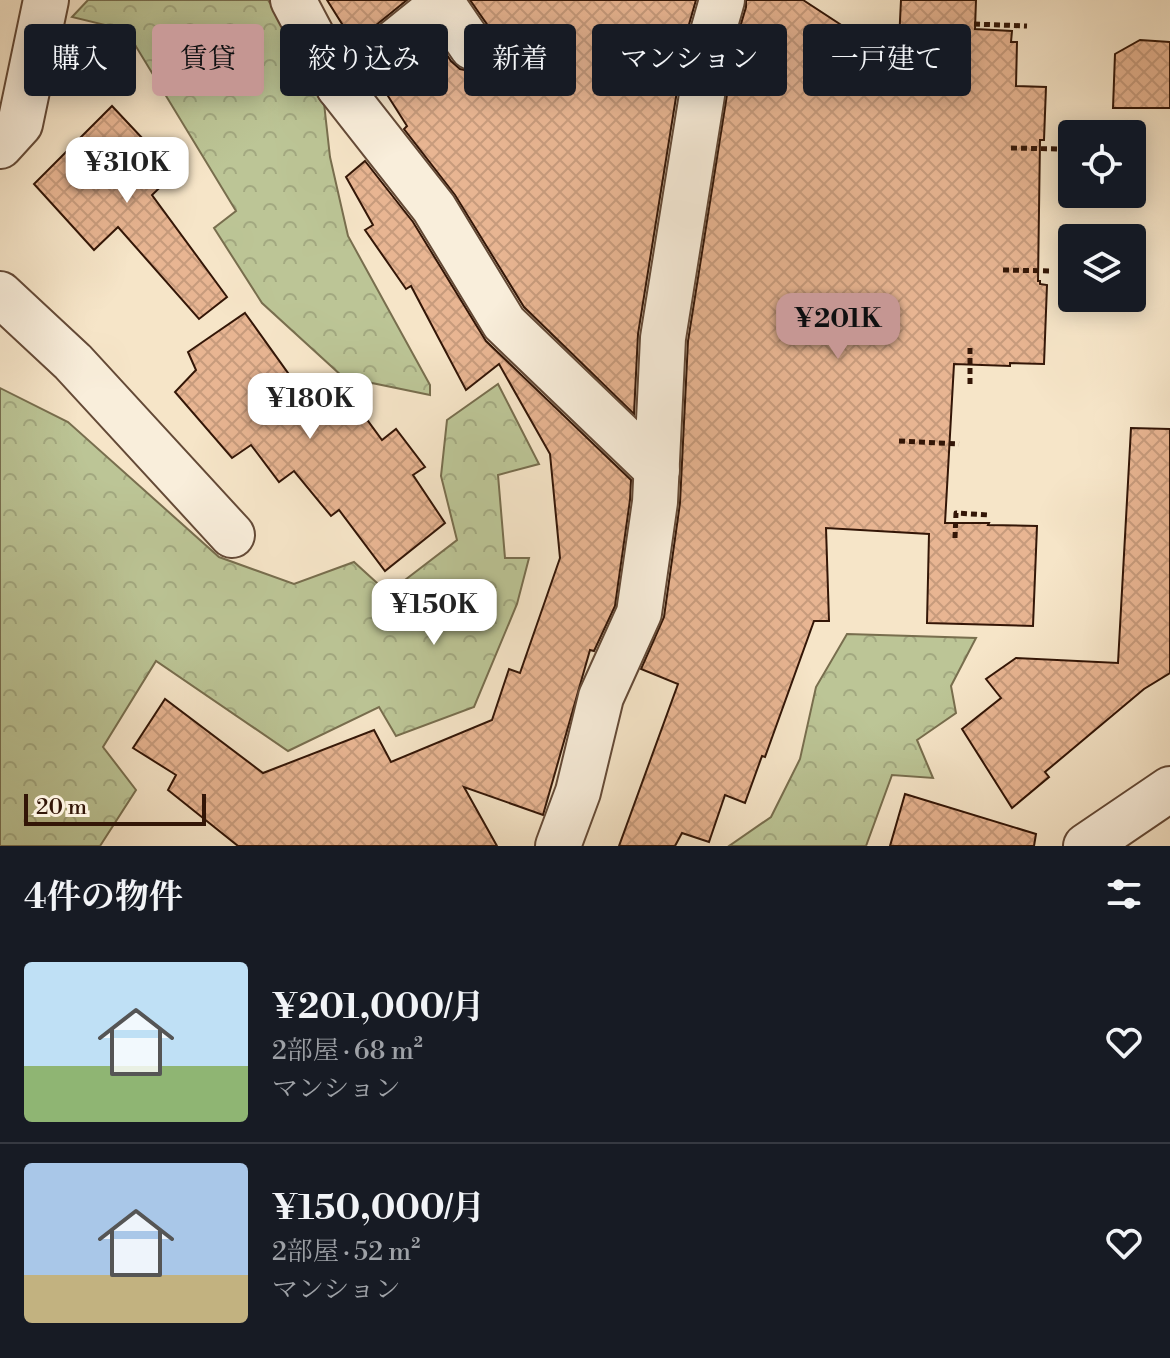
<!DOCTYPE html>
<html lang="ja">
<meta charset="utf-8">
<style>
:root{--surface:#171b24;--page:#20242c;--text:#f1f3f6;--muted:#9ea1a6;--line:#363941;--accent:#c59692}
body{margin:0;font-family:"Libre Bodoni","Noto Serif JP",serif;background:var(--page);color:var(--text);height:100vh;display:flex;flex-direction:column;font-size:30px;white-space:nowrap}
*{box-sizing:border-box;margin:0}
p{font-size:26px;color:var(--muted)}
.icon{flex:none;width:44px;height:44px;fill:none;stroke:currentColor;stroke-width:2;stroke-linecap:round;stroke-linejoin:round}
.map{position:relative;height:846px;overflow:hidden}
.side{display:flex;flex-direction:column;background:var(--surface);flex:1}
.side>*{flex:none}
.guide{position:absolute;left:24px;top:24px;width:1122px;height:72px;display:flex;gap:16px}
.controls{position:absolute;left:1058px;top:120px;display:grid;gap:16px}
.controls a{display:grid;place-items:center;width:88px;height:88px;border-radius:8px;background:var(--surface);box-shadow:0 4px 20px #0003;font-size:40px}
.scale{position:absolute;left:24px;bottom:20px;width:182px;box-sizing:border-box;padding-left:8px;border:4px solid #331607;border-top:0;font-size:22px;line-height:28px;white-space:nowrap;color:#331607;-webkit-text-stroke:6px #f9eedb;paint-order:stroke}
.price{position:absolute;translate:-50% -68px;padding:0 18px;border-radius:16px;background:#fff;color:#222;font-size:26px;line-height:52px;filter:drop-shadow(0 2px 4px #0008)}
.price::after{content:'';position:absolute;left:50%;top:48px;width:24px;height:18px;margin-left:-12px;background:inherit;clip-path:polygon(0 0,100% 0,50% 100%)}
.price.on{background:var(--accent);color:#111}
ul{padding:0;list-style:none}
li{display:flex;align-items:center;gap:24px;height:200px;padding:0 24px}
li+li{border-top:2px solid var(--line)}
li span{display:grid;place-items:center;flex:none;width:224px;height:160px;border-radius:8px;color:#555}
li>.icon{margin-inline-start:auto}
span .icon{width:96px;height:96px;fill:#fffc;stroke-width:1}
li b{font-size:34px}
h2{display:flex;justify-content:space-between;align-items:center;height:96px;padding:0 24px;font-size:34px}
.tag{padding:0 28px;border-radius:8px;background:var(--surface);box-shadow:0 4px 20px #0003;font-size:28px;line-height:72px}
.tag.on{background:var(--accent);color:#111}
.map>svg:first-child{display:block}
</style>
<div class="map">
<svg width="1170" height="846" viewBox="0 0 1170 846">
<defs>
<pattern id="forest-crowns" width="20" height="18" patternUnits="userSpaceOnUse" patternTransform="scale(2)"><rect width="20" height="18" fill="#bcc596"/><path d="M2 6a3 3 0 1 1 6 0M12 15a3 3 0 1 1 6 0" fill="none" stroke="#a2a880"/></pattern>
<pattern id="building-cross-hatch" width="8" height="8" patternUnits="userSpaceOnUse" patternTransform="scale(2)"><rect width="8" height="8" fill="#e8b592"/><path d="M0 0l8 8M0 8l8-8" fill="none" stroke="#c79b7c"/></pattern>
</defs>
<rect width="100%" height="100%" fill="#f6e5c8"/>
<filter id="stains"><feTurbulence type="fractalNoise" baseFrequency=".0025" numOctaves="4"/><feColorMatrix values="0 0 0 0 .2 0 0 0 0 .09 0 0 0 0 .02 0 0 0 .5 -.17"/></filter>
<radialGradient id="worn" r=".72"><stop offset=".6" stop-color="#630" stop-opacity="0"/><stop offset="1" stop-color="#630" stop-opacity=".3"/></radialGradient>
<g fill="url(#forest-crowns)" stroke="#786e4e" stroke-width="2">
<polygon points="88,0 268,0 322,85 330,157 348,236 430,385 430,395 343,377 262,303 214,228 236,211 126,30 72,17"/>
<polygon points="498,384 539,464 498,475 505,558 529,558 517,604 474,707 396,736 379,707 288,751 156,661 103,747 136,790 100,846 0,846 0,388 68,422 219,557 294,584 354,562 388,593 457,540 441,476 447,420"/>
<polygon points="847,634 976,638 951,686 956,713 917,740 933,778 892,775 866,846 729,846 771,817 800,759 816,687"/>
</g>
<g fill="url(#building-cross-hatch)" stroke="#331607" stroke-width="2">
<polygon points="327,0 407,0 354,43"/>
<polygon points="470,0 696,0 686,35 638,334 634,414 524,307 455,195 404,129 407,126 381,85 437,40 451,61 460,69 475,72 487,67 495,57 497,44 493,33"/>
<polygon points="746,0 803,0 898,62 901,0 976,0 975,29 1012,31 1011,42 1017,42 1016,86 1046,87 1044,140 1040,140 1038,281 1040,281 1040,284 1047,285 1044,364 1010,363 1010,366 954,364 945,523 989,523 988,525 1037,526 1033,626 927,623 929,534 826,528 829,621 814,621 765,757 762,756 745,803 725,795 709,842 682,833 675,846 619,846 678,684 641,669 664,617 680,503 688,341 735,44 746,7"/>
<polygon points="1140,40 1170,42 1170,108 1113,108 1115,54"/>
<polygon points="112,106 175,173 152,195 227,297 199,319 118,227 94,250 34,184"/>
<polygon points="365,161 413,222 486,341 631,480 630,500 615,606 594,651 590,650 543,815 464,787 497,846 238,846 168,790 176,775 133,748 165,699 263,773 374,730 391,762 492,720 509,669 520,673 560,558 550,454 499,364 466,390 411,286 406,289 365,230 373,225 346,177"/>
<polygon points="245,313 316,412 346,391 382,440 396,429 425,467 413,475 445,523 385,571 339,510 331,516 294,471 279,482 251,445 232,458 175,392 196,370 188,352"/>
<polygon points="1131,428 1170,429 1170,673 1144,689 1045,772 1049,777 1012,808 962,729 1001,698 986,679 1016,658 1118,663"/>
<polygon points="905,794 1036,834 1034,846 890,846"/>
</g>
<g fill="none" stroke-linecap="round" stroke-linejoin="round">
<defs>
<g id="minor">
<polyline points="293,0 339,87 434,208 504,323 657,470"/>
<polyline points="440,0 472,47"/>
<polyline points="339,87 442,4"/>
<polyline points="0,146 20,124 46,0"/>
<polyline points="0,294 73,362 232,535"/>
<polyline points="558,846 578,792 601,697 639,613 655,502 663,338 711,39 722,0"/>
<polyline points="1086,846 1170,789"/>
</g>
</defs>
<use href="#minor" stroke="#644a37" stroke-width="48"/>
<g stroke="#331607" stroke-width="5" stroke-dasharray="6 4" stroke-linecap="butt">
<polyline points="974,24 1027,26"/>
<polyline points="1011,148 1059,149"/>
<polyline points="1003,270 1053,271"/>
<polyline points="970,384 970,348"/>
<polyline points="899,441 959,444"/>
<polyline points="955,538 956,513 989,515"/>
</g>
<use href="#minor" stroke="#f9eedb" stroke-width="44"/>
</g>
<rect width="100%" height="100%" filter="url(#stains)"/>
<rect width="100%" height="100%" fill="url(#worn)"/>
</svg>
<div class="controls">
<a><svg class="icon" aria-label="locate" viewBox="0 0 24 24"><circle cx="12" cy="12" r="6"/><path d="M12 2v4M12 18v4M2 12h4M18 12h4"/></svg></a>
<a><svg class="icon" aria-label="layers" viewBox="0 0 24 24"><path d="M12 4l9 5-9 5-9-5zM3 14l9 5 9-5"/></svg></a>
</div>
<div class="scale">20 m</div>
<b class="price" style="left:127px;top:205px">¥310K</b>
<b class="price on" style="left:838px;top:361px">¥201K</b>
<b class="price" style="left:310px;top:441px">¥180K</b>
<b class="price" style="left:434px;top:647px">¥150K</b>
<div class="guide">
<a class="tag">購入</a>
<a class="tag on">賃貸</a>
<a class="tag">絞り込み</a>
<a class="tag">新着</a>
<a class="tag">マンション</a>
<a class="tag">一戸建て</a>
</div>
</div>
<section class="side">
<h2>4件の物件<svg class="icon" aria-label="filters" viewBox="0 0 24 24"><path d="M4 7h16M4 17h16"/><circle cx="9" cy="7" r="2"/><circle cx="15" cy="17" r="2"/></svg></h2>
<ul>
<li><span style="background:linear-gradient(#bfe0f5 65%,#8fb573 0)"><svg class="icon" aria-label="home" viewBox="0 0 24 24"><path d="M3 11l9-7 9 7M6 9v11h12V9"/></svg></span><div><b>¥201,000/月</b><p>2部屋 · 68 m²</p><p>マンション</p></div><svg class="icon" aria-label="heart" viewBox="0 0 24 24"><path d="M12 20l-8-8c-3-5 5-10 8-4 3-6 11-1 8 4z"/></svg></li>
<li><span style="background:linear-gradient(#a9c7e8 70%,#c2b280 0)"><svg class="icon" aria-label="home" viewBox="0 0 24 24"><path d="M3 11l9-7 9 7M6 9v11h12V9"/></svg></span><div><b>¥150,000/月</b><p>2部屋 · 52 m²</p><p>マンション</p></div><svg class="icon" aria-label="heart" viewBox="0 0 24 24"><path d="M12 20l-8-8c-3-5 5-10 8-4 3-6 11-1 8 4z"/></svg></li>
</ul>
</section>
